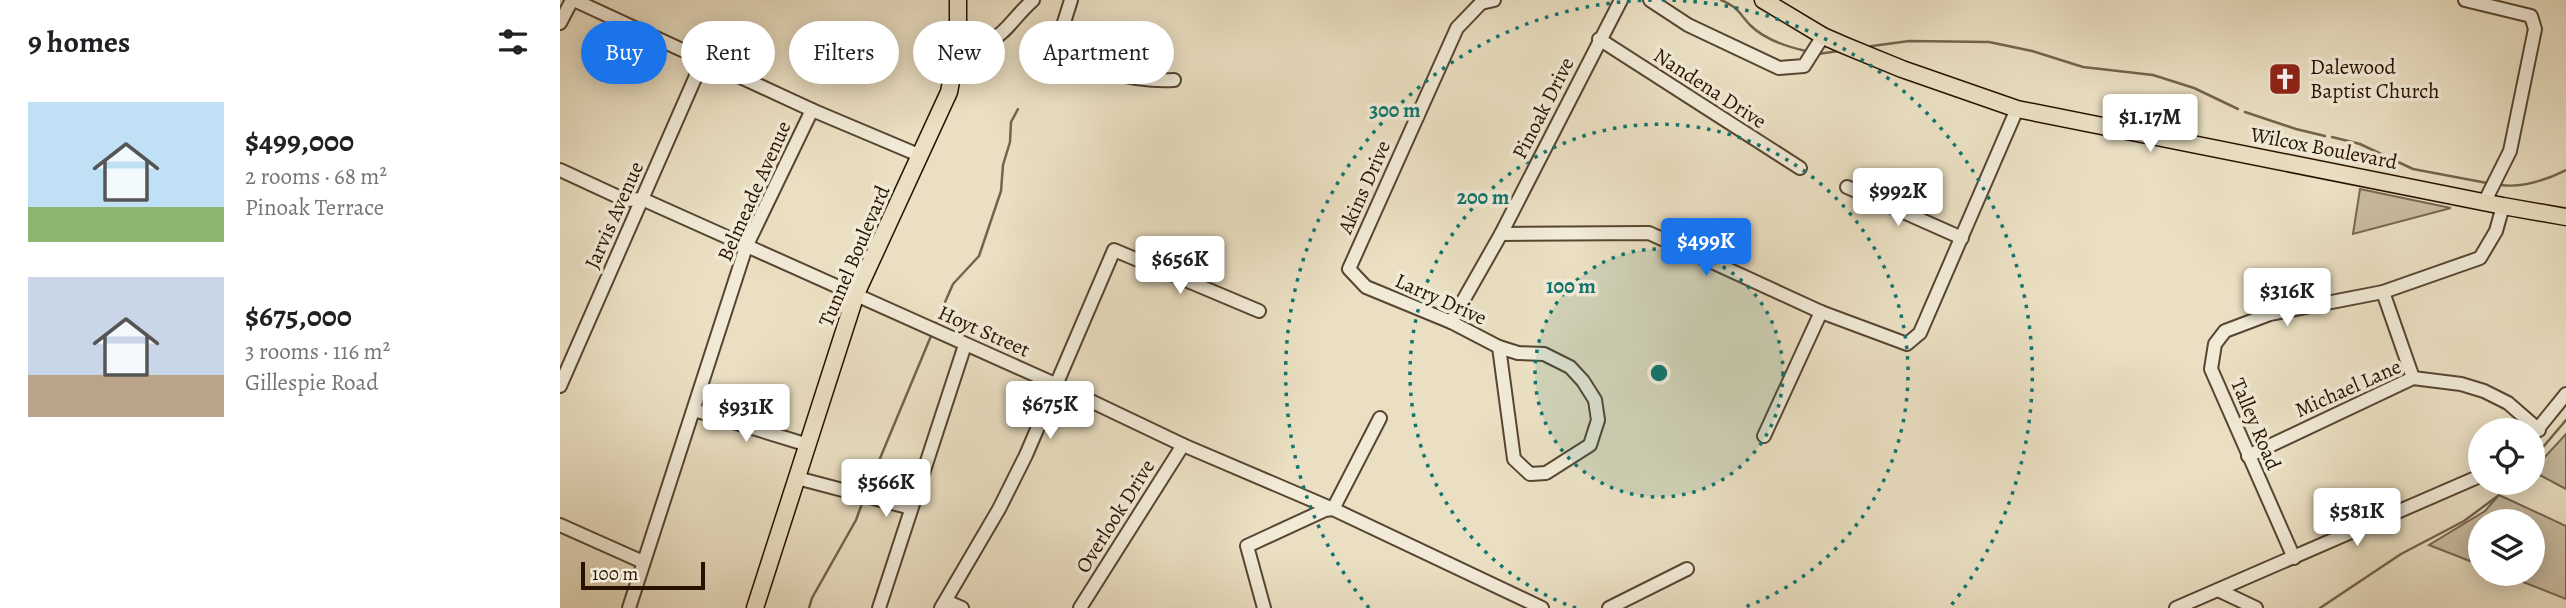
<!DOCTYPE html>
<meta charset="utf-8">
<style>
:root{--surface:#fff;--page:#f6f6f6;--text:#202124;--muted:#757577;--accent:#1a73e8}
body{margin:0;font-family:Alegreya,serif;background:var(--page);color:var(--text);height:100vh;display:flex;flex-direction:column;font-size:26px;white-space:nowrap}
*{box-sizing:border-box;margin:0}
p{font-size:23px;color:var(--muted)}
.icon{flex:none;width:38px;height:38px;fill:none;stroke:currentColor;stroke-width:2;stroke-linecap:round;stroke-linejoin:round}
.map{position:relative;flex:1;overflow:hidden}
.details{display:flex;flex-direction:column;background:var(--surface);width:560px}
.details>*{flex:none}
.banner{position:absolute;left:21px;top:21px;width:665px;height:63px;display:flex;gap:14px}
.buttons{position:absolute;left:1908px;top:418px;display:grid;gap:14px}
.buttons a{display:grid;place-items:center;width:77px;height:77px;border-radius:50%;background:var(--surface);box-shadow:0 4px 18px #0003;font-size:35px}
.scale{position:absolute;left:21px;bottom:18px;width:124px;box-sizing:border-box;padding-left:7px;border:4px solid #271201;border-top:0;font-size:19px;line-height:24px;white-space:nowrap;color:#271201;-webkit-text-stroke:5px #f1ead7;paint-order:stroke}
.price{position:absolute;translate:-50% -60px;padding:0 16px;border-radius:7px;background:#fff;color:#222;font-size:23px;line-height:46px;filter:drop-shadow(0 2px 4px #0008)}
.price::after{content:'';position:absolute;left:50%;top:42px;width:21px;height:16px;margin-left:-10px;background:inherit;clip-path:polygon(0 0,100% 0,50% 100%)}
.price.active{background:var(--accent);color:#fff}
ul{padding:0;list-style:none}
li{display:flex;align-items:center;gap:21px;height:175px;padding:0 28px}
li span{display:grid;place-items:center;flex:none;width:196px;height:140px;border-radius:0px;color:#555}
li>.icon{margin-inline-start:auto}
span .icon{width:84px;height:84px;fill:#fffc;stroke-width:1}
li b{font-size:30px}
h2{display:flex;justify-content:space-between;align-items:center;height:84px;padding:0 28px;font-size:30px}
.chip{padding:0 24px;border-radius:32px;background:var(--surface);box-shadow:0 4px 18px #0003;font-size:24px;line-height:63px}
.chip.active{background:var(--accent);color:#fff}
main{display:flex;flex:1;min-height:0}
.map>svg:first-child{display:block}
</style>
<main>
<section class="details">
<h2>9 homes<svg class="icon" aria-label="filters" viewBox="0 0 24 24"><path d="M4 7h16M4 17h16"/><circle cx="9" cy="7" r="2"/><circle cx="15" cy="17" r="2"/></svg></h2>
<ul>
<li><span style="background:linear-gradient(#bfe0f5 75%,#8fb573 0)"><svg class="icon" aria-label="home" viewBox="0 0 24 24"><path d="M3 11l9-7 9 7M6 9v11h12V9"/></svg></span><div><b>$499,000</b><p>2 rooms · 68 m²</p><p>Pinoak Terrace</p></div></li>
<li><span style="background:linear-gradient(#c9d6e8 70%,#b9a48a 0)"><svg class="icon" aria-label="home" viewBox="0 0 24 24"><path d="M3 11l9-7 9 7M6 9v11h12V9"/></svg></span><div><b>$675,000</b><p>3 rooms · 116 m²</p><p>Gillespie Road</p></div></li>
</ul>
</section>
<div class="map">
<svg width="2006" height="608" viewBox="0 0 2006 608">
<rect width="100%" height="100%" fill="#eadfc2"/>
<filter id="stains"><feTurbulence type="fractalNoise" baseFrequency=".00286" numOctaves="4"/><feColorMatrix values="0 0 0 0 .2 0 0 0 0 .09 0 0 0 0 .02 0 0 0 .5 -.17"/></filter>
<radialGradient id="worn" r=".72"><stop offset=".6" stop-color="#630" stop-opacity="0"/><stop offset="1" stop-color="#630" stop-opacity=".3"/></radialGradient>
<g fill="#c9bca1" stroke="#786751" stroke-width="2">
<polygon points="1800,189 1891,208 1793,234"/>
<polygon points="2006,434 2006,489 1972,471"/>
<polygon points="1939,495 2006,526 2006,599 1943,574 1972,574 1972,522 1920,522 1920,565 1869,545 1925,511"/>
</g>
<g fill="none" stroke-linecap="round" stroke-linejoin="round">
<g stroke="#74634d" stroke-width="2.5">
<path d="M1161,0C1178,7 1179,13 1190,25C1204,39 1228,47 1246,51"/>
<polyline points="1305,47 1349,41 1429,42 1472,51 1523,67 1593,75 1634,88 1678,109"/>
<polyline points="1258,54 1279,51"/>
<polyline points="1685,112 1736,129 1765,136"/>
<polyline points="1772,137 1800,144 1853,169 1927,183"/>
<path d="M1941,185C1963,188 1986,180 2006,170"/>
<polyline points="375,325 393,284 419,256 441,191 443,165 450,142 451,122 458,109"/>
<polyline points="1972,460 2006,420"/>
<polyline points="1944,491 1953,483"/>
<polyline points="306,492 371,336"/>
<polyline points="249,608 252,598 296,520 303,501"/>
<polyline points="1760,608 1841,554 1904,521 1939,495"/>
</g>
<defs>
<g id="minor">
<polyline points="14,0 252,110 361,156"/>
<path d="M511,0L501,32L504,47C538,71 571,82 614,80"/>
<polyline points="934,0 921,3 897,28 789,269 806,287 891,322 939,347"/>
<polyline points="1090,0 1128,25 1219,68 1244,66 1263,36"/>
<polyline points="1905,0 1971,16 1975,29 1950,151 1925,201"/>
<polyline points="0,23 12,0"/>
<polyline points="1039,39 1240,168"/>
<path d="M398,46C446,44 442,28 473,0"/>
<polyline points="0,170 65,200 82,199 495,384 623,445 773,509 982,608"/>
<polyline points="1287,187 1402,238"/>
<polyline points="941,234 1089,233 1261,312 1347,344 1360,333 1457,109"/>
<polyline points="1823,292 1853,378"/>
<polyline points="891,322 941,234 1061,0"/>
<polygon points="939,347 958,353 984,354 1010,367 1023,381 1035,400 1038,420 1030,445 986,473 970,474 954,459"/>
<polyline points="0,386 143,60"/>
<polyline points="134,410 248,445"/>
<polyline points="1204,436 1261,312"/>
<polyline points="1972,436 2006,394"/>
<polyline points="1688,456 1853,378 1901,384 1924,391 1948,403 1979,430"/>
<polyline points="237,478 351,508"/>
<polyline points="0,525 83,562"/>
<polyline points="1734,558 1651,369 1655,344 1665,331 1710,314 1823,292 1920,258 1936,231 1943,206"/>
<polyline points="1658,590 1696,608"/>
<polyline points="386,601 402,608"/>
<polyline points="69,608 186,247 252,110"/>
<polyline points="319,608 405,345"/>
<polyline points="381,608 439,509 466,455 554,250 699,311"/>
<polyline points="520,608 623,445"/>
<polyline points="704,608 687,546 765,510 773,509 820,418"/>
<polyline points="1049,608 1127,569"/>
<polyline points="1616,608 1920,476"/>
</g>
<g id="major">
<polyline points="1203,0 1263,36 1286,46 1342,69 1457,109 1943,206 2006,217"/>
<polyline points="195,608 296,294 389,92 398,46 398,0"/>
</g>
</defs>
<use href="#minor" stroke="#584531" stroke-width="16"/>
<use href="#major" stroke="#271201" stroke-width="19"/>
<use href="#minor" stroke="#f1ead7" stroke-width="12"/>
<use href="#major" stroke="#eadfc2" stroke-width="16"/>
</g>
<circle cx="1099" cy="373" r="124" fill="#0f766e" fill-opacity=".12"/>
<g fill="none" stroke="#0f766e" stroke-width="3.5" stroke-dasharray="3.5 7">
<circle cx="1099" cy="373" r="124"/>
<path d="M1016 608A249 249 0 1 1 1182 608"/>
<path d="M809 608A373 373 0 0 1 1096 0M1102 0A373 373 0 0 1 1389 608"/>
</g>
<defs>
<symbol id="church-square" viewBox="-11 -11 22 22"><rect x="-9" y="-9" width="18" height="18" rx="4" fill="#8f2418" stroke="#f1ead7"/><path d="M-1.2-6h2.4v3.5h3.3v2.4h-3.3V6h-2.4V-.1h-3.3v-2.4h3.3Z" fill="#fff"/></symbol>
</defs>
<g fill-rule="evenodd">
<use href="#church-square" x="1706" y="60" width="38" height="38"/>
</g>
<g text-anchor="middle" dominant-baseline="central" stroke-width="7" stroke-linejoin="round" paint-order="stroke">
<g font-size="21" fill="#271201" stroke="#f1ead7" text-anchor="start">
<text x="1750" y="67">Dalewood<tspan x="1750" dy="24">Baptist Church</tspan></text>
</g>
<g font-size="21" fill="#271201" stroke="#f1ead7">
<text transform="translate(1150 88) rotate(33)">Nandena Drive</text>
<text transform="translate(983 108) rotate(-63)">Pinoak Drive</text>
<text transform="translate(1764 148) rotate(11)">Wilcox Boulevard</text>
<text transform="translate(804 187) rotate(-66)">Akins Drive</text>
<text transform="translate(194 191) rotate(-66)">Belmeade Avenue</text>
<text transform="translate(54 215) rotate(-66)">Jarvis Avenue</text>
<text transform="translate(294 256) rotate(-67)">Tunnel Boulevard</text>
<text transform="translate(881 299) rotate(24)">Larry Drive</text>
<text transform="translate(424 331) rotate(24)">Hoyt Street</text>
<text transform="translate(1788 388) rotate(-24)">Michael Lane</text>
<text transform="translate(1696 424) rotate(67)">Talley Road</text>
<text transform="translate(555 516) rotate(-58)">Overlook Drive</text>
</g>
</g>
<circle cx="1099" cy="373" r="10" fill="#0f766e" stroke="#f1ead7" stroke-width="3.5"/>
<g font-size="21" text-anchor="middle" font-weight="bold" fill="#0f766e" stroke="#f1ead7" stroke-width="7" stroke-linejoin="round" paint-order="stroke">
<text x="835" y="117">300 m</text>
<text x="923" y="204">200 m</text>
<text x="1011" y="293">100 m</text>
</g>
<rect width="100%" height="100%" filter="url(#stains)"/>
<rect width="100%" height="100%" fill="url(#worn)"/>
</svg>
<div class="buttons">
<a><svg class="icon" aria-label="locate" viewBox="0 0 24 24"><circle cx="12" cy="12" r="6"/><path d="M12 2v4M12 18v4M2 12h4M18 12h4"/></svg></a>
<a><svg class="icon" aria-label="layers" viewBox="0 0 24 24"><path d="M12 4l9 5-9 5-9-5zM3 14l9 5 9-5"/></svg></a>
</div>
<div class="scale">100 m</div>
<b class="price" style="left:1590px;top:154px">$1.17M</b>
<b class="price" style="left:1338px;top:228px">$992K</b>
<b class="price active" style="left:1146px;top:278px">$499K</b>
<b class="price" style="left:620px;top:296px">$656K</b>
<b class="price" style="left:1727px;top:328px">$316K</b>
<b class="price" style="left:490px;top:441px">$675K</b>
<b class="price" style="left:186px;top:444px">$931K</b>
<b class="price" style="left:326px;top:519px">$566K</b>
<b class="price" style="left:1797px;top:548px">$581K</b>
<div class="banner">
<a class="chip active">Buy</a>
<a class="chip">Rent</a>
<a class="chip">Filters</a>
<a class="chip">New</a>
<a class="chip">Apartment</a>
</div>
</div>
</main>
